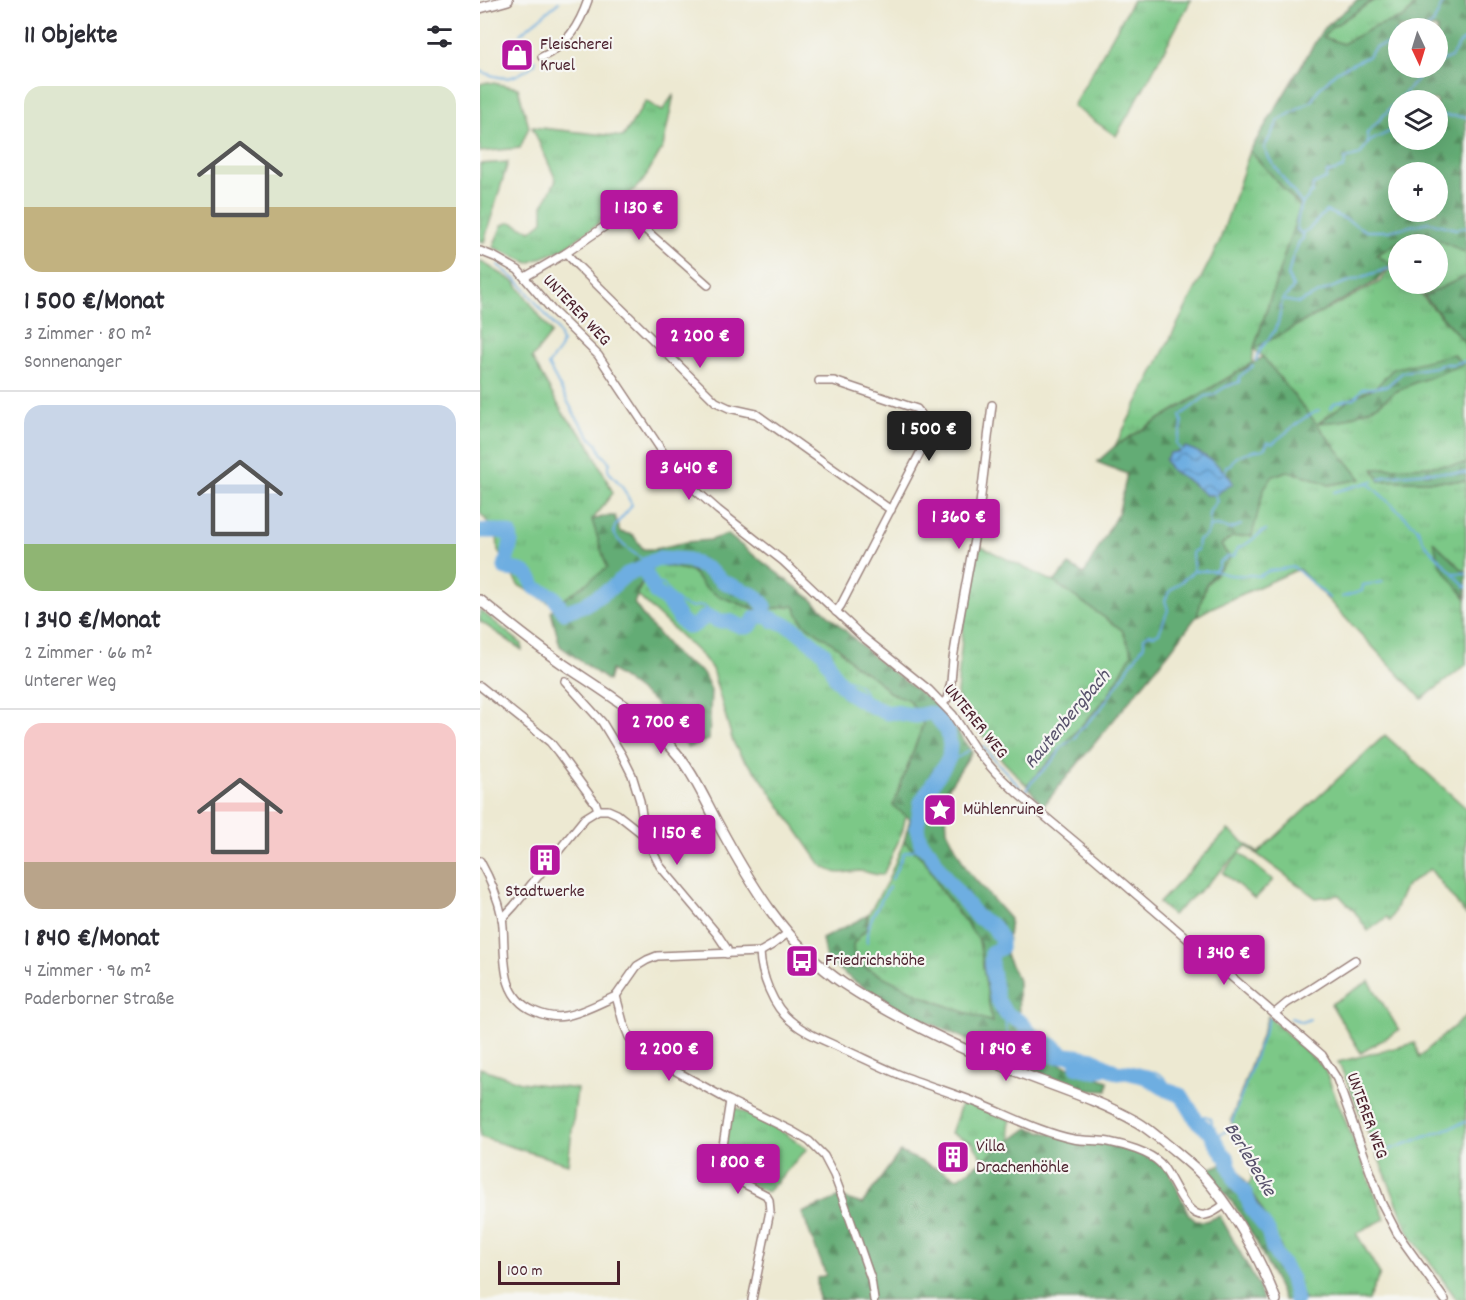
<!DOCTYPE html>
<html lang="de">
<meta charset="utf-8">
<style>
:root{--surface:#fff;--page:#f2f2f3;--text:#2b2b33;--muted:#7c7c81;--line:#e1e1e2;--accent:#b5179e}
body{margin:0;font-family:Dekko,sans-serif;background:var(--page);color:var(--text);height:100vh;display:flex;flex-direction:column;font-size:22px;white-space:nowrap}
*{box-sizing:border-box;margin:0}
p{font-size:20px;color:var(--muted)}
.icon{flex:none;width:33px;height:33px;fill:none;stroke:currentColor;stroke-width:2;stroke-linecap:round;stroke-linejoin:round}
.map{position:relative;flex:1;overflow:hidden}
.panel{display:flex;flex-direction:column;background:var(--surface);width:480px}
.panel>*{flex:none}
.needle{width:39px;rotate:176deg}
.controls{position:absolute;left:908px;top:18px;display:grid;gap:12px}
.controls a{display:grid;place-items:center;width:60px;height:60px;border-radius:50%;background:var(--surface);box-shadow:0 6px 24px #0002;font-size:30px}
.scale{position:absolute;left:18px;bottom:15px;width:122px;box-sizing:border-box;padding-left:6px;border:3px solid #4a1f2b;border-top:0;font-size:16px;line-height:21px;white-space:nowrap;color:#4a1f2b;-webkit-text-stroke:4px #f6f6f2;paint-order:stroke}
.price{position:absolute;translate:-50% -51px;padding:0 14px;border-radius:6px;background:var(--accent);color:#fff;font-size:20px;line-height:39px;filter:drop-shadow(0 2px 3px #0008)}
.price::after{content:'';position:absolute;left:50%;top:36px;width:18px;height:14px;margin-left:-9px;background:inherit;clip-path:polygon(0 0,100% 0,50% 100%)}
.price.current{background:#222;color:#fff}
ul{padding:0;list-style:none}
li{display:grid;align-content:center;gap:12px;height:318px;padding:0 24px}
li+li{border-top:2px solid var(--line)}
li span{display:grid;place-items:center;height:186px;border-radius:18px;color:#555}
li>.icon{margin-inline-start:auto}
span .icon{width:108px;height:108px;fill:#fffc;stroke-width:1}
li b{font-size:26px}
h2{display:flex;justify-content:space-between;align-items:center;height:72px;padding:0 24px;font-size:26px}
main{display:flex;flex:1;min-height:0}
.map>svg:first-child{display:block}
</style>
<main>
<section class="panel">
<h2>11 Objekte<svg class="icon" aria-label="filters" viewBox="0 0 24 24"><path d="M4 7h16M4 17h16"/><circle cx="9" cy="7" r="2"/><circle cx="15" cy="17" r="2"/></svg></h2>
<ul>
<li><span style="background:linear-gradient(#dfe7d0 65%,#c2b280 0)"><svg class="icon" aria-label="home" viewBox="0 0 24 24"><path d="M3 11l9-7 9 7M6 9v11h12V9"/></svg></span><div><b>1 500 €/Monat</b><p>3 Zimmer · 80 m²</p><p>Sonnenanger</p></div></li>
<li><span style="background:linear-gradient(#c9d6e8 75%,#8fb573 0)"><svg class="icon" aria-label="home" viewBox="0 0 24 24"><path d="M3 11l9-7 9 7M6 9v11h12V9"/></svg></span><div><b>1 340 €/Monat</b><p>2 Zimmer · 66 m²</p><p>Unterer Weg</p></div></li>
<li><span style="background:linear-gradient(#f6c9c9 75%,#b9a48a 0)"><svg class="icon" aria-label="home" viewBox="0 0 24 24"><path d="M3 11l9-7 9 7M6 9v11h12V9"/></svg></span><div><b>1 840 €/Monat</b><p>4 Zimmer · 96 m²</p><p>Paderborner Straße</p></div></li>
</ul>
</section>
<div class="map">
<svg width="986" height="1300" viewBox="0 0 986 1300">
<defs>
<pattern id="grass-tufts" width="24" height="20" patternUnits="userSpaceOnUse" patternTransform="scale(1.5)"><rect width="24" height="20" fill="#7bc887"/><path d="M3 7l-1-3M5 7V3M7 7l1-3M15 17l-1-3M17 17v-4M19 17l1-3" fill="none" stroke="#6cab75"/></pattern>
<pattern id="forest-firs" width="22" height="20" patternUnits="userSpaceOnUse" patternTransform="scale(1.5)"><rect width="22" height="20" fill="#64ac74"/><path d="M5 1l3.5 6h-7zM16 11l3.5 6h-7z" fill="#548b5f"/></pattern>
<pattern id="water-waves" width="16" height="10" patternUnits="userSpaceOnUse" patternTransform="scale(1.5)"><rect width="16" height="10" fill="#6eaee1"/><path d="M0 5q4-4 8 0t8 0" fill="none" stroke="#5c8db7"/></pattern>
</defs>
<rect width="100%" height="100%" fill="#f6f6f2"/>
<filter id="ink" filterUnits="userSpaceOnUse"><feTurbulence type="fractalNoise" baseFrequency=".0167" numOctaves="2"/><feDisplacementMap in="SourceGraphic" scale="12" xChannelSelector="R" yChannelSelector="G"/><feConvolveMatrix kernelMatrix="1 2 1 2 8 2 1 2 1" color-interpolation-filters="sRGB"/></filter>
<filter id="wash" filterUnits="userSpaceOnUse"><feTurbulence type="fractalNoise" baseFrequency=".008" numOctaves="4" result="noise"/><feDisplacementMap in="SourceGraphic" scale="24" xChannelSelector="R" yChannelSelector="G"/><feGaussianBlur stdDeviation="1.35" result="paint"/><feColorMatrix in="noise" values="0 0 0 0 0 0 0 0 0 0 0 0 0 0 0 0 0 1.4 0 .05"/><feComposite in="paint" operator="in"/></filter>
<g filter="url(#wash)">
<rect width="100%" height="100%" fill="#ede9d2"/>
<g fill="url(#grass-tufts)" stroke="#627459" stroke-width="1.5" fill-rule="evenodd">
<polygon points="653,0 711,0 671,75 636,136 593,106"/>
<polygon points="894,0 938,0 925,17 894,27 863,44 843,37 851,28"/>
<polygon points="194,94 183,147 163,181 115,226 83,249 49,263 13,247 22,225 31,222 51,231 63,221 63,205 76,180 52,127 143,137 166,101 182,111"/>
<path d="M770,151L820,207L774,348L900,282L910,268L918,275V284H928L942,296L986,344V464L894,469L900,481H986V573L954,542L986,599V665L942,699L819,569L731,608L717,616L726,585L750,558L741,545L752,537L778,509L784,488L793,476L807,471L827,476L849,485L880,479L783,357L774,349L772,363L635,446L739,243ZM949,378L936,382L915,392L898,405L861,421L840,422L872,398L896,387Z"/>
<polygon points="28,162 4,242 0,241 0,164"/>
<polygon points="941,229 986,252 986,276 944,296 931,284 957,284 957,244 918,244 918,271 911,264 896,255"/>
<polygon points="0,261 35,282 72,333 52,358 83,413 108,442 133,493 112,520 128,568 75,606 38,585 18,551 17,533 0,513"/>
<polygon points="500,546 574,582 642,630 653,653 628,696 547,786 523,761 504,737 481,712 477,693 484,617"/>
<path d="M176,564L212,571L223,586L277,610L314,606L323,623L359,648L374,665L396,679L409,692L429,700L441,718L443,725L413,806L426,815L422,833L403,875C394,876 387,871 379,871C360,872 359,877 341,865L278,774L261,756L253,742L232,669L224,658L158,596C159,583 170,576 176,564Z"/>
<polygon points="0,610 42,644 42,650 0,621"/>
<polygon points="905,735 986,808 986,915 950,869 925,887 910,921 907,917 888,931 875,912 859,895 836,898 766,846 724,887 692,915 679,903 748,830 778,853"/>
<path d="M424,841L446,862L461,890L499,940L512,1023C466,1005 413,987 373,958V944L387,928L388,915L408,880Z"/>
<polygon points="788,1016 844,1068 905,1219 876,1233 900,1274 888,1300 824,1300 790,1224 768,1185 772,1179 771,1171 776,1168 756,1132 751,1121"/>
<polygon points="986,1016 986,1300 976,1300 973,1294 930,1235 870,1088 858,1062 935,1043 939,1057"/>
<polygon points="0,1068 41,1082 97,1089 88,1164 0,1137"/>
<polygon points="482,1102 531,1120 529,1126 532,1140 503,1160 493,1143 471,1133"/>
<polygon points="256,1108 294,1126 327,1149 287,1192 251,1174 242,1165 250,1112 253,1109"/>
</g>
<g fill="url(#forest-firs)" stroke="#576650" stroke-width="1.5" fill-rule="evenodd">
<path d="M877,0H894L851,28L843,37L863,44L894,27L925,17L938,0H986V253L939,230L896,255L911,264L897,281L774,349L820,207L770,151L843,29ZM918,28H957V68H918ZM918,100H957V140H918ZM918,172H957V212H918Z"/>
<polygon points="986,276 986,344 944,296"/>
<polygon points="973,354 983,364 949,378 936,382 915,392 898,405 861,421 839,423 872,398 896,387 913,369"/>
<polygon points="783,357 881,479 849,485 827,476 807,471 793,476 784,488 772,536 752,537 741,545 750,558 726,584 717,616 688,654 563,806 547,786 628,696 652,653 642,630 574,582 589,565 604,574 639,511 647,474 617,462 635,446"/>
<polygon points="986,464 986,481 900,481 893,469"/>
<path d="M126,516H135L140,532L153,535L163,549H175L206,542L230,540L247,534L267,550L329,597L397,660L460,708L492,752L465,793L467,830L487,870L530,919L526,955L538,980L539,1027L542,1033V1047L552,1054L628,1081L627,1091L599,1090L421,1010L374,981L346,960L342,939L388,915L387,928L373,944L374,958L386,968L451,1000L512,1022L499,940L461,890L446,862L424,841L430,819L413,806L443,725L441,718L429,700L409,692L396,679L374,665L359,648L323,623L314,606L277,610L238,596L223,586L212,571L176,564C172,572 161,581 159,588C157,594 157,598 154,603L166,620L199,658L223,673L231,690L229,740L208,748L197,730L173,701L131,670L128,681L80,646L71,612L75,606L127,568L112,520Z"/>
<polygon points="953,541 986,573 986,599 961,566"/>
<polygon points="548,1128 595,1140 637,1146 671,1155 686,1164 709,1215 716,1221 725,1221 740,1216 778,1285 783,1300 338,1300 337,1278 346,1275 322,1213 360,1197 382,1204 420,1152 478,1178"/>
<polygon points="752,1160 790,1224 824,1300 804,1300 775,1239 756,1207 726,1170"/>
</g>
<g fill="#7bc887" stroke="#627459" stroke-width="1.5">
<polygon points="8,82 38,88 49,127 40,148 0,152 0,84"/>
<polygon points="760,853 793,880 775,899 743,873"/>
<polygon points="889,981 919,1030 881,1053 851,1004"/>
</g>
<path fill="url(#water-waves)" stroke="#5c6686" stroke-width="1.5" d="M705,447C720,451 747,469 753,483L735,495H726L706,479L691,470L685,460L690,453L702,451Z"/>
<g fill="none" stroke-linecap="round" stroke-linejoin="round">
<g stroke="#6eaee1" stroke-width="2">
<polyline points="947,28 953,24 964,0"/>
<polyline points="40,34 79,2"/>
<polyline points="957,63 971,57 980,43 986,39"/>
<path d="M0,71C26,82 33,80 55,64V60"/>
<polyline points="957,115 986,117"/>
<path d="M888,143C897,136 909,134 918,126"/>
<polyline points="822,204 790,160 784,148 799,120 832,101 837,91 857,71 887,57 896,47 910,43 916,33 918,33"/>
<polyline points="822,233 830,228 846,211 865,219 886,231 908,231 949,222 976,229 986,227"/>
<path d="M18,265L41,284L77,329L82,342L80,349L68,365L96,417L111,438L118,445L121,453L130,463L128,468L129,472L142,486L152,505C148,512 136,522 134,529C131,540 160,557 168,563"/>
<path d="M803,300L819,303C847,287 880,278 910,268"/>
<path d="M776,361C778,348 790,340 796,328C800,320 801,309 802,300L811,291L813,287L808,276L812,259L819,242L823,239V235L817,229C817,221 819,210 823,203C829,194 826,204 829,194L832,193L833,185L846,179L847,173L864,168L865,159L880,155L888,143L887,133L935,82L940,73L952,68"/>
<polyline points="850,408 855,403 875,398 882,389 907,386 923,372 955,367 961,364 973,364 986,361"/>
<path d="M703,452L696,444C700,434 705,425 700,416L726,396L733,395L745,387L759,382V377L773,366"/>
<path d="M745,473L746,466L750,465C756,453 771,451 784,449L788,442L793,443L823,419L839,410"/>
<polyline points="900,479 906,476 949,472 986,473"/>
<polyline points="888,483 937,528 945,544 986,587"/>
<polyline points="854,492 893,481"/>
<polyline points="729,527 737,526 750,529 761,525"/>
<path d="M714,571H735L739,566V562L745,559L746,557L754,556L758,548C769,545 776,535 786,530"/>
<path d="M735,571C741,572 745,575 751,575C761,576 769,574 779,576L789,571L814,567L849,598"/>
<polyline points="974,573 986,573"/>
<path d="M172,584L178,583L184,585C189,593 200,607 211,607C217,607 219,604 226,607L227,616"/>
<polyline points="862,597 882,591 883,585 903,582"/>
<polyline points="184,598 190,593"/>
<polyline points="195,611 197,604 197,600"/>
<polyline points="286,617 288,625 291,627 303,624"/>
<path d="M355,677C375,681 384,683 389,705"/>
<polyline points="502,746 540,787"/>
<polyline points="469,758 479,757 489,750"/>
<path d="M546,790L550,784L576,757L582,746L595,738L597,733L620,710L664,645V637L669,634L674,635L679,633L688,610L685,600L690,591L714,571L712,555L713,551L717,550L718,540C725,538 729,533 730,525C730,523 728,517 729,515C729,509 734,505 737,501L734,492"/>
<polyline points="412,879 424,853 439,848 445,848"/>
<path d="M387,943C385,923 400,904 409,887"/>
<path d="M526,1014C525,1022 525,1045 539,1042C544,1040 547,1036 552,1035"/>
<polyline points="811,1018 822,1022 830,1019"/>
<path d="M646,1072C665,1068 687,1069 691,1092"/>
<polyline points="715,1117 726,1116 731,1119 732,1122 730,1132"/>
<polyline points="752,1122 789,1018"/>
<polyline points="734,1139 749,1129"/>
<polyline points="909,1150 986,1122"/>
</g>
<g stroke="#6eaee1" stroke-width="15">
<path d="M0,531H19L30,534L31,542L25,567L26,569C44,570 48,571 55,588L73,596L84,612L104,605L130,589L147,574L163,568L168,563L181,558L208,560L227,569L244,582L276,596L285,606"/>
<path d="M163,568L176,593L186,600L197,614L200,620L209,627C215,627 221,619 227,616L238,621H249L263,627H267L271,625L275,618L281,616L289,617L315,629L344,653L355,677L369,693L389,705L407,713L414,712L436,716L449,713L455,715L467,730L470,744L469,758L441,802L437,828L441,844L449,851L465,877L497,917L513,926L521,939V948L512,952L511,965L517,999L526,1014L536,1019L542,1023L552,1035L572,1045L585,1055L596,1056L613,1059L638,1073L646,1072L666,1077L687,1090L702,1096L717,1121L730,1132L743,1154L747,1157L749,1165L757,1184L765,1193L772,1210L788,1231L793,1249L811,1279L816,1300"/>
<path d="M551,1048C563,1053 571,1059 585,1055"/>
<polyline points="597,1067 614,1071 627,1067"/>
</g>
</g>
</g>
<g filter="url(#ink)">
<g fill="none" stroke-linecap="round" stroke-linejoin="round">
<defs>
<g id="minor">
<path d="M62,57C87,45 99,26 108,0"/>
<polyline points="0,251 15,257 38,270 72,310 118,355 190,463 205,481 238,510 303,561 383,637 449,690 473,715 495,749 516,773 537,793 599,845 842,1055 857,1079 901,1202 917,1233 965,1300"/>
<polyline points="86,253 134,220 142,216 150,216 228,285"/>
<polyline points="45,277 86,253 98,266 236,402 249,408 276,414 411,510"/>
<path d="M339,381H354L437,409C450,422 445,438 440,453L361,605L356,612"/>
<polyline points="85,681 122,722 142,755 152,775 160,801 165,836"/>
<polyline points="0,686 70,742 78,752 116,804 118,810"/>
<polyline points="463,703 467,699 471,682 473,659 479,622 499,512 512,405"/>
<path d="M0,861C10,879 18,897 22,917C27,949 16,995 54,1011C63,1015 74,1018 85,1016C102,1013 120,1003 136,996"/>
<polyline points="22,919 34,906 105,818 118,810 128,810 137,814 165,836 180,866 237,934 247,949 247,954"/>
<polyline points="308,933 292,945 280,952 177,956 167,960 157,966 136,996 143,1022 149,1037 165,1054 250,1101 312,1131 329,1141 344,1156 354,1175 363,1199 391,1279 394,1300"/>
<path d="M280,952C281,975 293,1007 311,1021C326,1034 346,1041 363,1049C381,1057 399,1066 418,1074C443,1084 469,1092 495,1102C527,1114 559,1132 593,1139C605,1141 618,1140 629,1142C644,1145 669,1152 680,1163C693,1176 704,1218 725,1215C732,1214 740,1208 745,1204"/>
<polyline points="795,1013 807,1003 832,988 875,960"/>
<polyline points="250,1101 239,1171 286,1195 289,1200 290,1211 272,1300"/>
</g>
<g id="secondary">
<polyline points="0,8 28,0"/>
<path d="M0,600C27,622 54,644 83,664C120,689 161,713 191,747C211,768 223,796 237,822C270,883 305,944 364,984C414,1017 475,1046 530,1069C572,1086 617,1099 657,1122C666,1127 675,1135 683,1141C697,1153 712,1164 724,1177C755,1212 779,1257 796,1300"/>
</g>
</defs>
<use href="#minor" stroke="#9c847e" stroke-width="10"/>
<use href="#secondary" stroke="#9c847e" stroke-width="12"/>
<use href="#minor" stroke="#fff" stroke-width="7"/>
<use href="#secondary" stroke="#fff" stroke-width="9"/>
</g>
</g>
<defs>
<symbol id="shop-square" viewBox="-11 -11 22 22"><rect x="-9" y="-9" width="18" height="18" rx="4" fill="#b5179e" stroke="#f6f6f2"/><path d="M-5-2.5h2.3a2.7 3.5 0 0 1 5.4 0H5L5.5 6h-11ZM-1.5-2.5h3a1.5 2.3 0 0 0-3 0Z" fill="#fff"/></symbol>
<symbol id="sight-square" viewBox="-11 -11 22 22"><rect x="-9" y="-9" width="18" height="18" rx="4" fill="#b5179e" stroke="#f6f6f2"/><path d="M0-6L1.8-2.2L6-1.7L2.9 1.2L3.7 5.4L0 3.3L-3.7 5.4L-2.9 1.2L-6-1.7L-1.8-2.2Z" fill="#fff"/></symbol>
<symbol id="building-square" viewBox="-11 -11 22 22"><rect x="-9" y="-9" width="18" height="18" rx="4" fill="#b5179e" stroke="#f6f6f2"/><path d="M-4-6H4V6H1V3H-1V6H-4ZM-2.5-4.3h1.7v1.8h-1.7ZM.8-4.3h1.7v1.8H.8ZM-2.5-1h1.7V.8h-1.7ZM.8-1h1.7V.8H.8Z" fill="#fff"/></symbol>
<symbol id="bus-square" viewBox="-11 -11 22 22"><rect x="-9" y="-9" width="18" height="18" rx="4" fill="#b5179e" stroke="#f6f6f2"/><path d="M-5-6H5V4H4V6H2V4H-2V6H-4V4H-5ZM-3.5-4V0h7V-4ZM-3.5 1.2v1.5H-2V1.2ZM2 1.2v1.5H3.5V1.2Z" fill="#fff"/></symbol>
</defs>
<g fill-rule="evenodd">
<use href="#shop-square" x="18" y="36" width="38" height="38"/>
<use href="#sight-square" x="441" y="791" width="38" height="38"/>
<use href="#building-square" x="46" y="841" width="38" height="38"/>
<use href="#bus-square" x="303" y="942" width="38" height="38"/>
<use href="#building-square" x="454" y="1138" width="38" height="38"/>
</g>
<g text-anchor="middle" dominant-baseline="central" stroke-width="4.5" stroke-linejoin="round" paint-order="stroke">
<g font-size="18" fill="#4a1f2b" stroke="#f6f6f2" text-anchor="start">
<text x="60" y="45">Fleischerei<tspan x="60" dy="21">Kruel</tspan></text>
<text x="483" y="810">Mühlenruine</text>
<text x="65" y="892" text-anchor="middle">Stadtwerke</text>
<text x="345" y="961">Friedrichshöhe</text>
<text x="496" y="1147">Villa<tspan x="496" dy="21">Drachenhöhle</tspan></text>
</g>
<g font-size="18" fill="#4a1f2b" stroke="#f6f6f2">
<text transform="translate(96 311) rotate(47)">UNTERER WEG</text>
<text transform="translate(495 722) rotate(51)">UNTERER WEG</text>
<text transform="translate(886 1116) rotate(70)">UNTERER WEG</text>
</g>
<g font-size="20" font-style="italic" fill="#57516b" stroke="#f6f6f2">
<text transform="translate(588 720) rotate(-50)">Rautenbergbach</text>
<text transform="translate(769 1160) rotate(59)">Berlebecke</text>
</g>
</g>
</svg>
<div class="controls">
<a><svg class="needle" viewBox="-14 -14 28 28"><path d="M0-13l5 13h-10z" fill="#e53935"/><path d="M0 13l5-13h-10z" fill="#7c7c81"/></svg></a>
<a><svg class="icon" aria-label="layers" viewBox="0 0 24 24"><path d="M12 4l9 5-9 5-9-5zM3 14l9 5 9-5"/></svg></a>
<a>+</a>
<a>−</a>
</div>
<div class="scale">100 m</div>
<b class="price" style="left:159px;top:241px">1 130 €</b>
<b class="price" style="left:220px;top:369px">2 200 €</b>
<b class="price current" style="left:449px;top:462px">1 500 €</b>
<b class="price" style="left:209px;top:501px">3 640 €</b>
<b class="price" style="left:479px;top:550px">1 360 €</b>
<b class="price" style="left:181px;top:755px">2 700 €</b>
<b class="price" style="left:197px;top:866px">1 150 €</b>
<b class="price" style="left:744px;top:986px">1 340 €</b>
<b class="price" style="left:189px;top:1082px">2 200 €</b>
<b class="price" style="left:526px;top:1082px">1 840 €</b>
<b class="price" style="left:258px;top:1195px">1 800 €</b>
</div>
</main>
